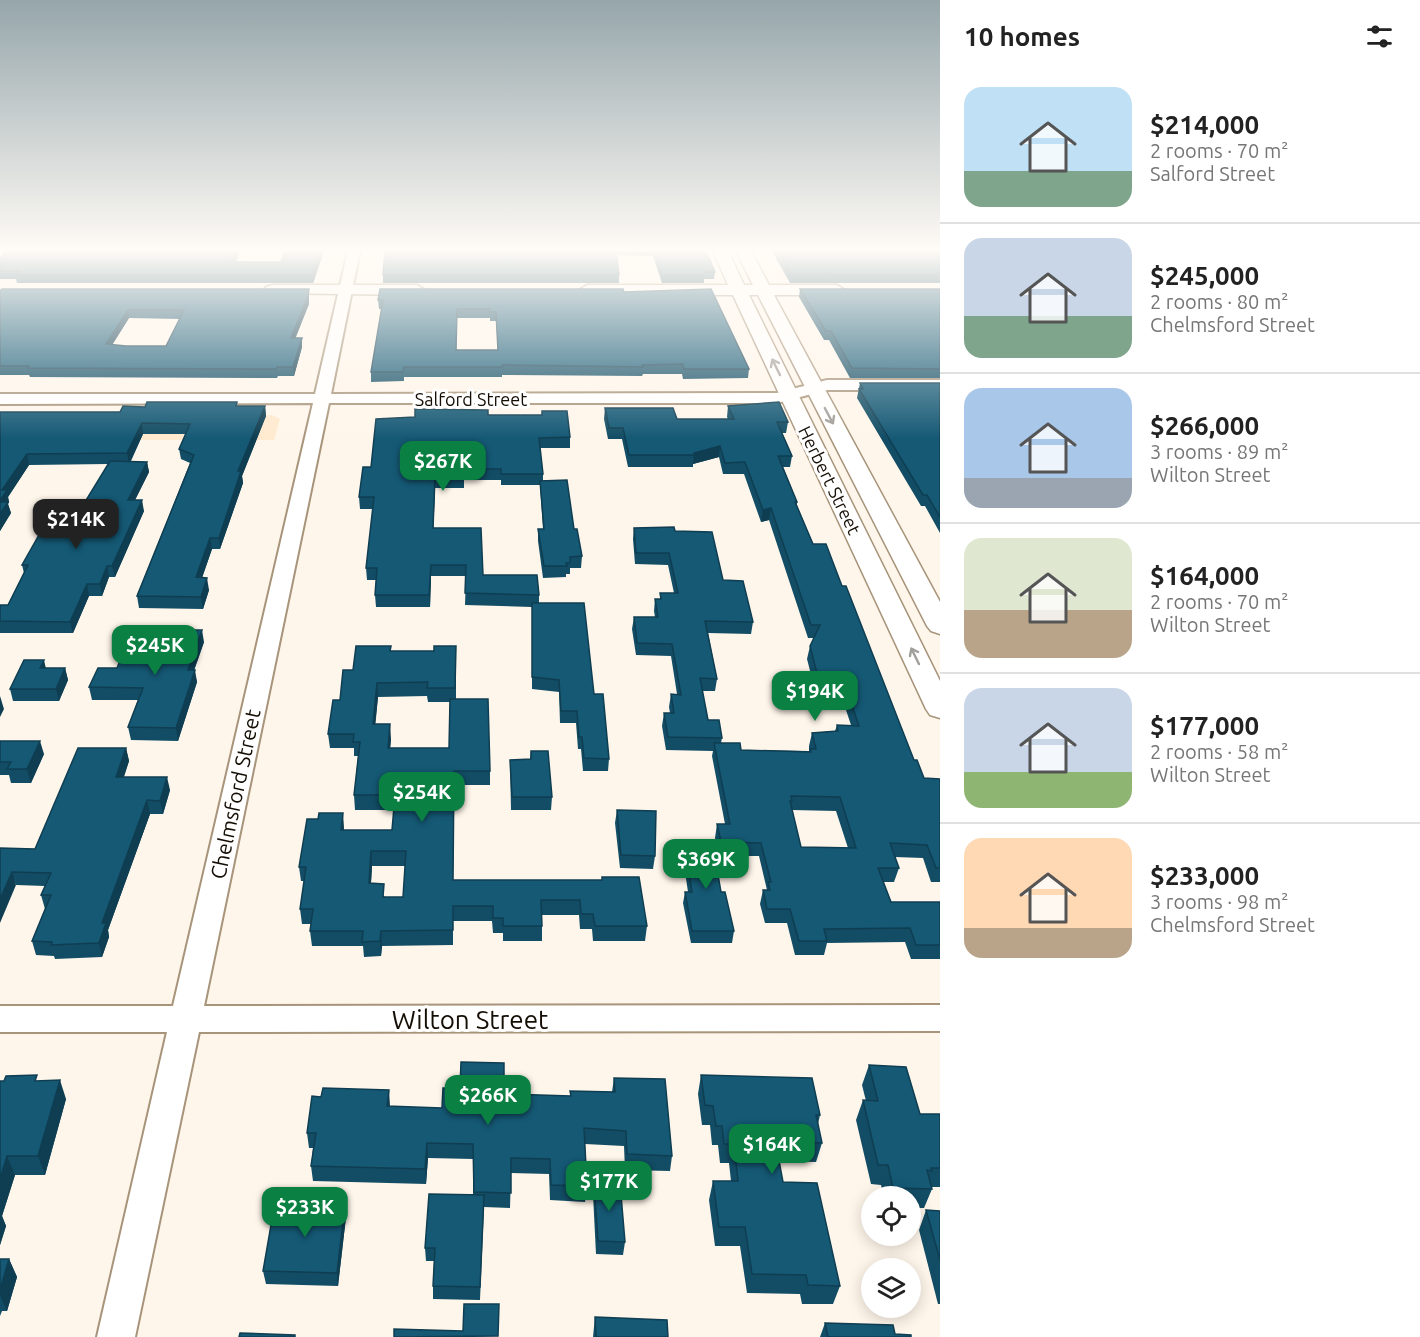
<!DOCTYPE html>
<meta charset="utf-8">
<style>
:root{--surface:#fff;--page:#f6f6f6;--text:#222;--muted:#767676;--line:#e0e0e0;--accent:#0b8043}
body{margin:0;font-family:Ubuntu,sans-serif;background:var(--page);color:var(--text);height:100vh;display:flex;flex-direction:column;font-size:22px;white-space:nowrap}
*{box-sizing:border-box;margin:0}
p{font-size:20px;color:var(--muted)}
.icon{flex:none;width:33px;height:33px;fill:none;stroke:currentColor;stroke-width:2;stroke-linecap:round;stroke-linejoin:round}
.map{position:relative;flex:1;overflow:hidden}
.drawer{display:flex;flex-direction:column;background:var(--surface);width:480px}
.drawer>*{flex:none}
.controls{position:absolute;left:861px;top:1186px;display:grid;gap:12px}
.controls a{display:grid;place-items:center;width:60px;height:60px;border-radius:50%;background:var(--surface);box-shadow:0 3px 15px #0003;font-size:30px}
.price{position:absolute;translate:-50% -51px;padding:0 14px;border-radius:12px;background:var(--accent);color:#fff;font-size:20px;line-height:39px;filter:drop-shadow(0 2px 3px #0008)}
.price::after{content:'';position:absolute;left:50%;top:36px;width:18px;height:14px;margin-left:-9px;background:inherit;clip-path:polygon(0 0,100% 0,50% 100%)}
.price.on{background:#222;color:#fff}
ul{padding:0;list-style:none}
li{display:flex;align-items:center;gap:18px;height:150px;padding:0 24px}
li+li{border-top:2px solid var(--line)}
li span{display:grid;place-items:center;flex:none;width:168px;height:120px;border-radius:18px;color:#555}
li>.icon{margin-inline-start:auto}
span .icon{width:72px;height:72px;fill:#fffc;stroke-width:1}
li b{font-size:26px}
h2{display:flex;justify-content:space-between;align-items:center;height:72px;padding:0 24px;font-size:26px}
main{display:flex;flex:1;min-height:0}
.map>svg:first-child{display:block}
</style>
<main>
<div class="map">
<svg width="940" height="1337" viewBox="0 0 940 1337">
<rect width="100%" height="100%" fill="#fff6eb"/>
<polygon fill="#ffeacf" points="139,415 272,415 280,419 274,440 127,440"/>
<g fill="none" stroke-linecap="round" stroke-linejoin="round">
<defs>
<polygon id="minor" points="348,251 360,251 331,394 777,393 827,380 940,380 940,390 827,390 777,403 329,403 204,1006 940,1005 940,1031 199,1032 135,1337 97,1337 167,1032 0,1032 0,1006 173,1006 313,403 0,404 0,394 315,394"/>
<g id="tertiary">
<polygon points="713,251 728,251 744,285 753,285 736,251 751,251 769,285 837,285 845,290 837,295 774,295 940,602 940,634 931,631 927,626 758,295 749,295 940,681 940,718 930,715 926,709 733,295 587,295 579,290 587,285 728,285"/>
<polygon points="272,285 417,285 425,290 417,295 266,293 264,290 266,287"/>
</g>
</defs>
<use href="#minor" stroke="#a7947a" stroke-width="4"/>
<use href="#tertiary" stroke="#a7947a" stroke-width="3"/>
<use href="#minor" fill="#fff" fill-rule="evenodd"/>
<use href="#tertiary" fill="#fff" fill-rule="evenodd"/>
</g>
<g fill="#124d65" fill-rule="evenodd">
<polygon points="285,251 324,251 313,283 17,283 16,279 0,279 0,259 281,262"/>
<polygon points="385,251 706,251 715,272 714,279 704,279 704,283 662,283 653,256 616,255 619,275 619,283 383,283 383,275"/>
<polygon points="772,251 940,251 940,283 790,283"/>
<polygon points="800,289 940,289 940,378 850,378 829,340 824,340 799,297"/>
<path d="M0,291L309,297V304L295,338L302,347L294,376H278L277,378L30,377L29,375H0ZM129,318L180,319L166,346H126L112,345Z"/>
<path d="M624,292L749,369L748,378L683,379L682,374H643L642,376L502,375V377H404V381L371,382V372L382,309H379L378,300ZM457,318H490V321H496L498,350H456Z"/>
<polygon points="860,383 940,383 940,533 925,506 921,506 857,398"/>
<polygon points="237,402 237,406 265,406 266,416 242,476 243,483 220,549 212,549 202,578 209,590 203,609 139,608 137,596 190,463 181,459 179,449 186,434 143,434 131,461 147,462 149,472 135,500 144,511 115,577 109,577 102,596 89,596 73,633 0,633 0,605 8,605 24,573 22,565 57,519 77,515 108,464 29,465 8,497 9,502 8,504 11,513 0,531 0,412 120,412 145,407"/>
<path d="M728,406L788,422L786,433H782L792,456L790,467H783L797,502V505L813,544L842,586L914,760L924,778L940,779V882H931L923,858L895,857L899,868L894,882H883L891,902H940V959H911L905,942L827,943L824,955H795L787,923H765L760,904L763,890H767L759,856H719L715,838L717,824H725L712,756L713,751L666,750L662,726L664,713H670L669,707L671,694H677L671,656L636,655L632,629L634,617H655L654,611L655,599H660V593H674L668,565L635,564L633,539L634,528L675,531L723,580L753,622L751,634L708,633L717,679L715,691H702L708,720L722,738L721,743L741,750L809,751V746L812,733L835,731L837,725H851L842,698H817L807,659L810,646L814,638H808L769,520L761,522L744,474H723L719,457L693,464V467H628L622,439H608L604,419L605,408L677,419H728L727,417ZM792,810L836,811L848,848L801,847Z"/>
<polygon points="542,411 570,437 570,448 540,448 543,474 543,481 574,529 582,556 581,568 570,568 570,574 566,574 566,577 543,578 538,541 538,529 543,529 540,485 501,485 501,480 464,480 464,488 435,488 433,528 483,575 539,595 539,603 594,694 609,759 608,771 583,771 581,749 578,749 576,723 560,723 559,692 532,689 532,607 465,605 466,576 431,576 430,607 376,607 375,595 376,580 367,580 366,568 373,509 360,509 359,497 371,467 488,415 542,415"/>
<polygon points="204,642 194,670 197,682 178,741 131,740 128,727 138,700 92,700 89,687 117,668"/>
<path d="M391,646V651H434L456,646V699L490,771V785H454L453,880H602V877L647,926L645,941H593L592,929H580L579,915H542V941H503V933H493L492,921H453V945L382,946L381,956L364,957L363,946H312L310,931L311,924H302L300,909L304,881H301L299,867L344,828V830H392L394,810H355L354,795L358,756H354V748H330L328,734L353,670ZM427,696L428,702H450L449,748H390L391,739L375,724L378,697ZM372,866H405L403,897H385L371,883Z"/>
<polygon points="65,668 68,680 59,701 13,701 10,689"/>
<polygon points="0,741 44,754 31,783 11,783 9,775 0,775"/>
<polygon points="126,748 129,761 124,777 170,790 163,814 150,814 108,930 109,937 102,957 55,959 54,956 36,955 32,941 45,909 41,895 45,886 16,885 0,848 35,849"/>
<polygon points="531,751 552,797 551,810 511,810 510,760 530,759"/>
<polygon points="617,810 655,856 653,869 620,868 615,823"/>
<polygon points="684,840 721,892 734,931 732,943 691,943 683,903 685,892 688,892 682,852"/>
<polygon points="869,1065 920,1114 940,1114 940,1187 931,1187 932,1189 924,1208 910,1208 910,1197 884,1197 881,1185 871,1184 856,1120 863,1100 866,1101 862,1085"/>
<polygon points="701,1075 820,1115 818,1124 822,1143 816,1162 780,1161 779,1162 783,1182 840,1286 833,1304 802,1304 800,1294 747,1293 740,1246 715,1246 709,1200 713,1181 731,1181 729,1163 720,1163 718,1145 712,1145 710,1125 702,1125 698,1094"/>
<polygon points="614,1078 672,1156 670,1171 625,1170 624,1146 585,1144 587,1186 585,1202 550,1200 549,1174 511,1173 510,1208 484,1207 480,1300 433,1299 433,1286 434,1261 426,1261 425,1248 473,1195 473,1159 428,1158 426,1184 313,1181 311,1166 313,1148 309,1148 307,1133 442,1108 504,1094 570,1096 570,1091 612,1092"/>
<polygon points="0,1081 39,1081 66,1099 45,1175 15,1175 2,1216 6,1226 0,1245"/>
<polygon points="594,1182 625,1242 623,1255 596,1254 593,1195"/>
<polygon points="345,1204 346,1217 338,1286 266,1284 263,1271"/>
<polygon points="926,1210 940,1211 940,1304 938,1304 919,1230"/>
<polygon points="0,1259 9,1259 17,1277 7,1311 2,1311 0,1316"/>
<polygon points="595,1317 668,1337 593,1337"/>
<polygon points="825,1323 895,1334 911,1337 820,1337"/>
</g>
<g fill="#0f3e52">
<polygon points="236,251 241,251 232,269 231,262"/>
<polygon points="320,251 324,251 313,283 312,275"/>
<polygon points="309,289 309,304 292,347 291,338"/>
<polygon points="128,310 129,318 107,353 106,344"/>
<polygon points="302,338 302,347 294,376 293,367"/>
<polygon points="265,406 266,416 242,476 243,483 220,549 219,538 238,471"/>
<polygon points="142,423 143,434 129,464 127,453"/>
<polygon points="720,446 719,457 693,464 694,453"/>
<polygon points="27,454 29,465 8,497 9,502 8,504 11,513 0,531 0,501 2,490"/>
<polygon points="147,462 149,472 130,510 128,500"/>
<polygon points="435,477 435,488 433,539 433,528"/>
<polygon points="142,500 144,511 115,577 112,566"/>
<polygon points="771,508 769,520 761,522 763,510"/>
<polygon points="210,538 212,549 198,589 196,577"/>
<polygon points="431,565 431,576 430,607 429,595"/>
<polygon points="107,566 109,577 102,596 100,584"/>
<polygon points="207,578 209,590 203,609 201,597"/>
<polygon points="87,584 89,596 73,633 70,622"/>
<polygon points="202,630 204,642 190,682 188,670"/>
<polygon points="44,660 47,673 40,668"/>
<polygon points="65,668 68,680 59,701 56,689"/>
<polygon points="195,670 197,682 178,741 176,728"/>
<polygon points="377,683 378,697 374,739 373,724"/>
<polygon points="0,696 4,709 0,717"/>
<polygon points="390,724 391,739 389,763 388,748"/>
<polygon points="40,741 44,754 31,783 27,769"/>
<polygon points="126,748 129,761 119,790 116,777"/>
<polygon points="167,777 170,790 163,814 160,801"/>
<polygon points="147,800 150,814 108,930 109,937 102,957 99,943 102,923"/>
<polygon points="343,813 344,828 342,845 341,830"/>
<polygon points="371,851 372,866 370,898 369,883"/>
<polygon points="12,872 16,885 0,923 0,899"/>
<polygon points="381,931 382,946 381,956 380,941"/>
<polygon points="60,1080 66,1099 45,1175 38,1156"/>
<polygon points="389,1090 390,1106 387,1106"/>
<polygon points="427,1143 428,1158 426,1184 425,1169"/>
<polygon points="7,1156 15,1175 2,1216 6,1226 0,1245 0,1179"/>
<polygon points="345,1204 346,1217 338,1286 337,1273"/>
<polygon points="9,1259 17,1277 7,1311 0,1295 0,1290"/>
</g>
<g fill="#155975" stroke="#0f3e52" stroke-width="1.5" fill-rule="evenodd">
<polygon points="6,251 236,251 231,262 281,262 285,251 320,251 312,275 15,275 19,271 0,271 0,259"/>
<polygon points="385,251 616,251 619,275 383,275"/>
<polygon points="654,251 706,251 715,272 703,272 705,275 662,275"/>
<polygon points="778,251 940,251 940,275 792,274"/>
<path d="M2,289H309L308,296L291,338H302L293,367H277L276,369L28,368L29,366H0V291ZM128,310H184L166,346H126L106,344Z"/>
<path d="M380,289H623L624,292L711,289L749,369H684L683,364L642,365L643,367L502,365V367H404L403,372H371L383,300H378ZM457,309H490V312H496L498,350H456Z"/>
<polygon points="800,289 940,289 940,369 852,368 831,331 826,331"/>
<polygon points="860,383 940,383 940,517 927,495 923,495 859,389 863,389"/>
<polygon points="147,402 237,402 236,406 265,406 238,471 241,471 219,538 210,538 196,577 207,578 201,597 137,596 194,455 179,449 190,424 142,423 127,453 27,454 2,490 7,490 0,501 0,412 120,412 123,406 145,407"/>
<path d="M779,402L788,422H777L792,456H778L797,502H795L813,544H826L842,586H846L914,760H917L924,778L940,779V868H936L927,845L890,843L899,868H878L891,902H940V945H916L910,928L824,929L827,941H799L790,909H767L763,890H770L768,882H771L761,843L721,842L717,824H730L714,743H740L741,750L811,752L810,749H816L812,733L838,731L837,725L859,726L845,685H820L810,646L820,625H811L771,508L763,510L745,462L725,463L720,446L694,453V455H629L623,428H609L605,408H673L677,419H734L728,406ZM791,796L840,797L856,848L801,847L790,801H792Z"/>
<polygon points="415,409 488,410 488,415 542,415 542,411 567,411 570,437 539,438 543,474 501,474 501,469 464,469 464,477 435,477 433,528 481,528 483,575 537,575 539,595 465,593 466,565 431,565 429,595 375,595 377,568 366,568 374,497 359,497 363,467 371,467 376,419 415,417"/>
<polygon points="110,461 147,462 128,500 142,500 112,566 107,566 100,584 87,584 70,622 0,621 0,605 8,605 28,565 22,565 48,519 57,519 60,515 77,515"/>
<polygon points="567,480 574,529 577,529 582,556 570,557 570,563 566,563 567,566 544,566 538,529 544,529 540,481"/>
<polygon points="0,502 8,502 0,514"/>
<polygon points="674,527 675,531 712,532 723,580 743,581 753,622 705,621 717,679 700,678 708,720 719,720 722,738 668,737 664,713 674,713 671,694 681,695 672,644 637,643 634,617 658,617 655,599 661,599 660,593 678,593 669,553 636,553 634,528"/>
<polygon points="532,603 584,603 594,694 603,694 609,759 584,758 582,737 579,737 577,711 561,711 559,680 532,677"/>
<polygon points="159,630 202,630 188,670 195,670 176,728 128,727 143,688 89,687 98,668 117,668 128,641 154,641"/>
<path d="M356,646H391L390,651H434V646H456L455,688H427L428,682L377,683L373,724H390L388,748H449L450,699H488L490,771H454L453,880H602V877H639L647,926H595L593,914H581L580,900H541L542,926H503V918H493V906H453V930L381,931L380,941L362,942L363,931H310L313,909H300L306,867H299L307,819H318L319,813H343L341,830H392L395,795H354L360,742H353L354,734H328L333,700H340L343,670H353ZM371,851H406L403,897H383L384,884L369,883Z"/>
<polygon points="24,660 44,660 40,668 65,668 56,689 10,689"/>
<polygon points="0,741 40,741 27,769 7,769 11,762 0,762"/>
<polygon points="78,748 126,748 116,777 167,777 160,801 147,800 102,923 106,923 99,943 51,945 52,942 32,941 51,895 41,895 51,873 12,872 0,899 0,848 35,849"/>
<polygon points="531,751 548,751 552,797 512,797 510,760 531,759"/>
<polygon points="617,810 656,811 655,856 621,855"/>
<polygon points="684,840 712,841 721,892 725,892 734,931 692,931 685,892 692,892"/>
<polygon points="461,1062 504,1063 504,1094 571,1096 570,1091 615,1092 614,1078 665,1079 672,1156 627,1154 626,1131 584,1128 587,1186 551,1185 550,1159 511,1158 511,1193 474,1192 473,1144 427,1143 425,1169 311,1166 316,1133 307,1133 312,1096 321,1097 323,1088 389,1090 387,1106 442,1108 443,1088 460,1088"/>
<polygon points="869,1065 906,1067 920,1114 940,1114 940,1168 931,1168 932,1171 927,1170 932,1189 893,1188 888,1165 878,1165 863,1100 878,1101"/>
<polygon points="37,1075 35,1081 60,1080 38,1156 7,1156 0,1179 0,1081 4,1081 6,1076"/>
<polygon points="701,1075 812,1078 820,1115 816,1115 822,1143 783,1141 784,1145 776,1145 783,1182 817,1183 840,1286 808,1285 806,1275 752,1274 745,1227 719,1227 713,1181 738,1181 734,1144 724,1144 722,1126 716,1126 713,1106 705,1105"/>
<polygon points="594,1182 620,1183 625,1242 598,1241"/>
<polygon points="429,1194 484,1195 480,1287 433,1286 435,1248 425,1248"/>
<polygon points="275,1202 345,1204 337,1273 263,1271"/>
<polygon points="926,1210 940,1211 940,1260"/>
<polygon points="0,1259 9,1259 0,1290"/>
<polygon points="464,1304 499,1304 498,1336 394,1337 394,1329 463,1331"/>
<polygon points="595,1317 667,1320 668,1337 596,1337"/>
<polygon points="825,1323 893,1325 895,1334 911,1335 911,1337 828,1337"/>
<polygon points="240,1333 295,1335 295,1337 239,1337"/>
</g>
<defs><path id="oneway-shaft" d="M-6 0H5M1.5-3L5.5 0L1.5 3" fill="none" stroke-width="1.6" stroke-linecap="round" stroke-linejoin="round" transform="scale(1.5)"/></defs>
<g stroke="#a19f9b">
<use href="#oneway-shaft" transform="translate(776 367) rotate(-116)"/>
<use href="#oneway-shaft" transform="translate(829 416) rotate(62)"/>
<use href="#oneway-shaft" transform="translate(915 656) rotate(-116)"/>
</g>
<linearGradient id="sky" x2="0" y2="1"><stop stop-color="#96a6ab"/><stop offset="0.57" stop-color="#fffbf6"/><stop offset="1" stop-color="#fffbf6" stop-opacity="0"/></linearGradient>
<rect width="940" height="439" fill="url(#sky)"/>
<g text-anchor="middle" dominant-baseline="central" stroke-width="6" stroke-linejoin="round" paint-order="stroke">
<g font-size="18" fill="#150e05" stroke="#fff">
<text x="471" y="399">Salford Street</text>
<text transform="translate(830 480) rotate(64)">Herbert Street</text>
</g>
<g font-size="21" fill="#150e05" stroke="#fff">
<text transform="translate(235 794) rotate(-78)">Chelmsford Street</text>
</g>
<g font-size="26" fill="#150e05" stroke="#fff">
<text x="470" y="1019">Wilton Street</text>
</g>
</g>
</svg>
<div class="controls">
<a><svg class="icon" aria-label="locate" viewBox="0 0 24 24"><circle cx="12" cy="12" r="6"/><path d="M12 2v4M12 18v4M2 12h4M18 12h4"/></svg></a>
<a><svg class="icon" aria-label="layers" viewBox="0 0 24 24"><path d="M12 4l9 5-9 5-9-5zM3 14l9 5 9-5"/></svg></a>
</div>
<b class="price" style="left:443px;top:492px">$267K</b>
<b class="price on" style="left:76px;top:550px">$214K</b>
<b class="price" style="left:155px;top:676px">$245K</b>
<b class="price" style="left:815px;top:722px">$194K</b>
<b class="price" style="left:422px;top:823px">$254K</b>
<b class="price" style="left:706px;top:890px">$369K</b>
<b class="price" style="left:488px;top:1126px">$266K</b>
<b class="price" style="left:772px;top:1175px">$164K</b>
<b class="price" style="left:609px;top:1212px">$177K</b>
<b class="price" style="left:305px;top:1238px">$233K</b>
</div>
<section class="drawer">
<h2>10 homes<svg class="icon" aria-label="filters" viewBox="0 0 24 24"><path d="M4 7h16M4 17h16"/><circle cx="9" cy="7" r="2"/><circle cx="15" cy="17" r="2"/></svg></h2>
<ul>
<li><span style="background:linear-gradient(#bfe0f5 70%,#7fa58c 0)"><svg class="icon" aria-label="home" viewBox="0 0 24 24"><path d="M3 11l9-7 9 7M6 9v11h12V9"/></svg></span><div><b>$214,000</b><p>2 rooms · 70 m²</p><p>Salford Street</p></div></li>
<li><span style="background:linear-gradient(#c9d6e8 65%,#7fa58c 0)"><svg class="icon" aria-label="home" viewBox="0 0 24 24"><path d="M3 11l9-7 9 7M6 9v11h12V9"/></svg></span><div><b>$245,000</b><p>2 rooms · 80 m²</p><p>Chelmsford Street</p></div></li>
<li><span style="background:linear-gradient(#a9c7e8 75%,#9aa5b1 0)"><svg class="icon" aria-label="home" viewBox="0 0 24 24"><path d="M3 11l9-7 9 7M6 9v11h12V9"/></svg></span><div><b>$266,000</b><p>3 rooms · 89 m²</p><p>Wilton Street</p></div></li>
<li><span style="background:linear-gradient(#dfe7d0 60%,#b9a48a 0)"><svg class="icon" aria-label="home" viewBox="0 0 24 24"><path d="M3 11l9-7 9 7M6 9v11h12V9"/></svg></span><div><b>$164,000</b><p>2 rooms · 70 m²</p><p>Wilton Street</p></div></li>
<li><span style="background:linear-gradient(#c9d6e8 70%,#8fb573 0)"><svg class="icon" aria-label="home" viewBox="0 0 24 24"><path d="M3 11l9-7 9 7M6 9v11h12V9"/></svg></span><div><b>$177,000</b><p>2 rooms · 58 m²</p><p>Wilton Street</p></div></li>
<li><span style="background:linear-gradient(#ffd9b3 75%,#b9a48a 0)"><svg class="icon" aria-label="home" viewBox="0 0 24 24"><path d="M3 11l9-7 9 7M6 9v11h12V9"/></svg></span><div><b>$233,000</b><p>3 rooms · 98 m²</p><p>Chelmsford Street</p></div></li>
</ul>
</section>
</main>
